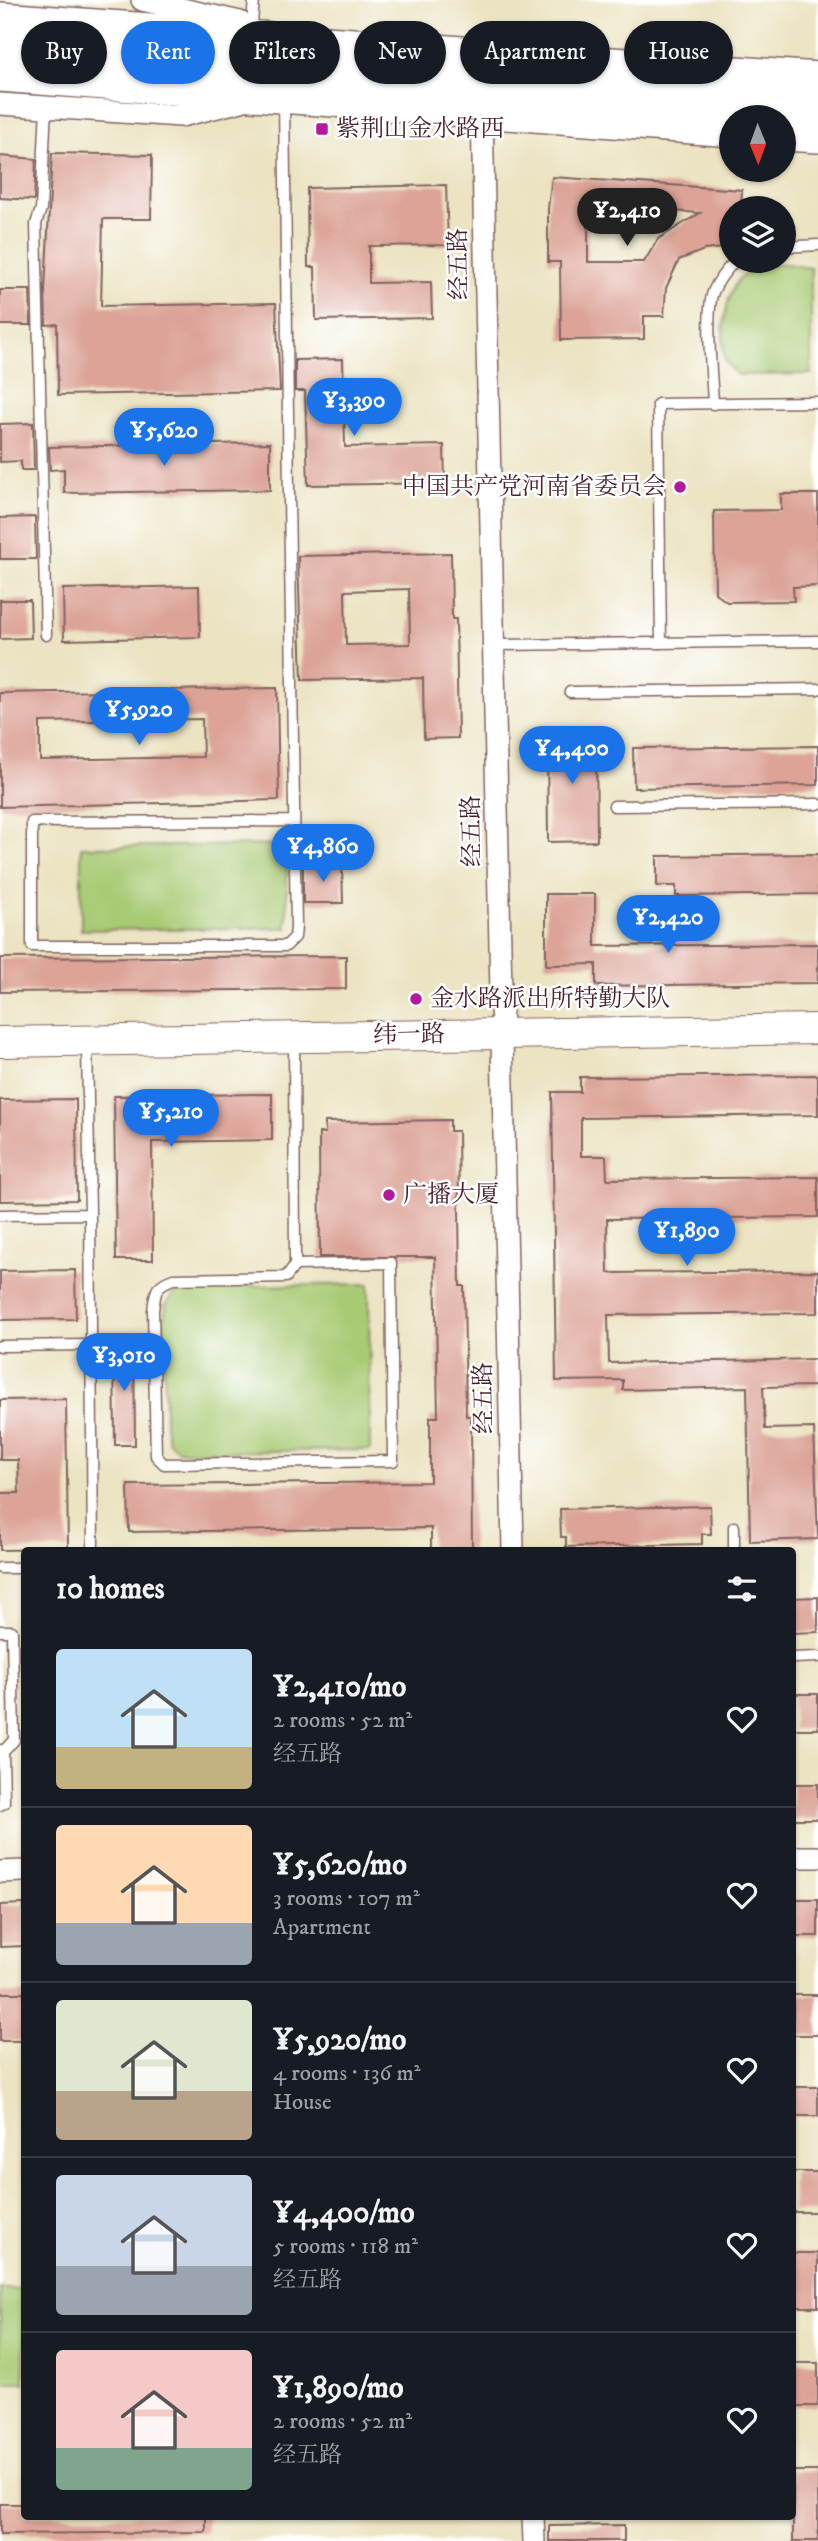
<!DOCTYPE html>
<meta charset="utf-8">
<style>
:root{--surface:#171b24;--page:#20242c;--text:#f1f3f6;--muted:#9ea1a6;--line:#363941;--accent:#1a73e8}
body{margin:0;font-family:"IM FELL DW Pica","Noto Serif SC",serif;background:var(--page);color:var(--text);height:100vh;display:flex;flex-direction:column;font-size:26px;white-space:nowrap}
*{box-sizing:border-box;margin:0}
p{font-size:23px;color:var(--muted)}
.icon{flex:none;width:38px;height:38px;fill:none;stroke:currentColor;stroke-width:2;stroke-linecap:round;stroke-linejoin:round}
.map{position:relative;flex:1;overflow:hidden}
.drawer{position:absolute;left:21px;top:1547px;width:775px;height:973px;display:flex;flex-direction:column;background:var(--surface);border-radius:7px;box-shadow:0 2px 5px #0004}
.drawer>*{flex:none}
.banner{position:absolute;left:21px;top:21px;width:777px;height:63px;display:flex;gap:14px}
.needle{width:46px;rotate:179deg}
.buttons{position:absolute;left:719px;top:105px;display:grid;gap:14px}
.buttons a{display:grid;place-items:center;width:77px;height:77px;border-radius:50%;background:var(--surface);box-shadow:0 2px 5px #0004;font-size:35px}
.price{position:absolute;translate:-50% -60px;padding:0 16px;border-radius:24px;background:var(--accent);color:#fff;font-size:23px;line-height:46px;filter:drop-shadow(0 2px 4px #0008)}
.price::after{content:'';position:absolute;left:50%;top:42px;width:21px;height:16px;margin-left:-10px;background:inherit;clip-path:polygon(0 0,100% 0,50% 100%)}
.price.selected{background:#222;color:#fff}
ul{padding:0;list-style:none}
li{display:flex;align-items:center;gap:21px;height:175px;padding:0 35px}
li+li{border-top:2px solid var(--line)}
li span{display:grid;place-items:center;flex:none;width:196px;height:140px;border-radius:7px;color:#555}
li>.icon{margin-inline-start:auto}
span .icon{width:84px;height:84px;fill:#fffc;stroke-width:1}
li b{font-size:30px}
h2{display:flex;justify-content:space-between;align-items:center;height:84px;padding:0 35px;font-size:30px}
.pill{padding:0 24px;border-radius:32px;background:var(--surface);box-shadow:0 2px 5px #0004;font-size:24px;line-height:63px}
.pill.selected{background:var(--accent);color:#fff}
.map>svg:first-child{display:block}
</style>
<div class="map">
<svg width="818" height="2541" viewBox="0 0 818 2541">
<rect width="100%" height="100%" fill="#fff"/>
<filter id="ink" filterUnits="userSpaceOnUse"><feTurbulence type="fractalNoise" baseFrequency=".0143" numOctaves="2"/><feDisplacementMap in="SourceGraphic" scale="14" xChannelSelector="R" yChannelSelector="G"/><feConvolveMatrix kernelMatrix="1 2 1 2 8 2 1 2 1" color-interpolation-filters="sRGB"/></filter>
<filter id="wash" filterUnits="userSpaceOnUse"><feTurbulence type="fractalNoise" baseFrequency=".00686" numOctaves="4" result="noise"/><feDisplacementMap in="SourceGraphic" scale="28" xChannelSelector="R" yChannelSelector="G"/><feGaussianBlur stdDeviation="1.57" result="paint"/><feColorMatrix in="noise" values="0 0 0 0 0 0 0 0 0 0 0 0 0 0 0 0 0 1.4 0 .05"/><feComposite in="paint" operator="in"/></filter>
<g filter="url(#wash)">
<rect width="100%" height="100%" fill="#ebe3c1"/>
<g fill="#a8ca73" stroke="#79744f" stroke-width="2">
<path d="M770,264H787L811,268V374L738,375C735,372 729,367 727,363C718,341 725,296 740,278C748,270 760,268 770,264Z"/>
<polygon points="287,845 287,928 81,930 81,847"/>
<polygon points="369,1284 370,1450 190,1452 177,1450 168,1441 165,1425 164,1324 166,1304 174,1293 192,1287"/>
<rect x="0" y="2289" width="24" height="94"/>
</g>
<g id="blocks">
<g fill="#dca396" fill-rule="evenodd">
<polygon points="52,153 152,155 151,219 103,219 101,306 276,303 280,391 58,395 57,324 46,325 45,290"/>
<polygon points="0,156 36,159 34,200 0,198"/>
<path d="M552,177L742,190L741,208H732V247L704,250L679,260L666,288L664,316H644V339L561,340L560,262H548V208ZM588,205L700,213L658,239L644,262H588Z"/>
<polygon points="446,185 448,245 369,246 369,283 431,282 432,318 316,320 315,267 308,267 307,188"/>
<polygon points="0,290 30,290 31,325 0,325"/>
<polygon points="343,359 345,447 444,445 445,483 308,485 305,391 295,391 295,360"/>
<polygon points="33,423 34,470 21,470 21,461 0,462 0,424"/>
<polygon points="270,443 270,490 64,493 64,469 50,470 49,447"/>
<polygon points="781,494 818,494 818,586 793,587 794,601 727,602 715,593 714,511 781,510"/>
<polygon points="35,517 36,559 0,559 0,518"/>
<path d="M451,553L452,619H456L458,738L424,739L423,678L302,680L298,556ZM409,589L410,644L346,645L345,591Z"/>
<polygon points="199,586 200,637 64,640 63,589"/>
<polygon points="0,600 30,600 31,638 0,639"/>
<path d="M277,688L279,800L0,807V693ZM202,719L203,757L40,760V722Z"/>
<polygon points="596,731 597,841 548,842 547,732"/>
<polygon points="818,746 818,785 634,788 633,748"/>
<polygon points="818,854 818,894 676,896 676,886 657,886 657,856"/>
<polygon points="303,864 342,864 343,903 303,903"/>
<polygon points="546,894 595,894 595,946 818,944 818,983 596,986 596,964 546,965"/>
<polygon points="346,956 346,989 0,992 0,958"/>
<polygon points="818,1075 818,1115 581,1118 581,1156 606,1156 607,1179 818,1177 818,1217 607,1219 608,1273 818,1271 818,1313 608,1315 609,1363 818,1359 818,1386 763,1387 765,1429 814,1428 818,1539 750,1541 747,1387 623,1390 623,1380 556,1381 552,1092 580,1092 580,1077"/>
<polygon points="272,1094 272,1140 152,1142 153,1260 116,1260 114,1096"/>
<polygon points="76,1099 77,1200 0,1201 0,1100"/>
<polygon points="450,1120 450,1131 458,1131 460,1286 464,1286 466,1416 471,1416 472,1550 431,1550 431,1528 129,1532 128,1485 430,1482 430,1417 438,1417 435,1257 320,1257 319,1133 325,1133 325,1122"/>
<polygon points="75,1270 76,1319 0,1320 0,1271"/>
<polygon points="114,1341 134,1341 135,1445 115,1445"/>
<polygon points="66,1399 68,1549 0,1550 0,1493 19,1493 18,1460 0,1460 0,1400"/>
<polygon points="710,1506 711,1534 702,1534 702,1544 566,1547 566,1537 561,1537 560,1509"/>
<polygon points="818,1597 818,1632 793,1633 793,1598"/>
<rect x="793" y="1694" width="25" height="35"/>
<rect x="793" y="1784" width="25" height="35"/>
<rect x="793" y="1899" width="25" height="37"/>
<polygon points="24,1904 24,1946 0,1947 0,1905"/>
<rect x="0" y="1993" width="24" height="48"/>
<rect x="793" y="1995" width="25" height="40"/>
<rect x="793" y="2087" width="25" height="29"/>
<rect x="793" y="2172" width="25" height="40"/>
<rect x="793" y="2253" width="25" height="54"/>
<rect x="793" y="2363" width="25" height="43"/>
<rect x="793" y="2471" width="25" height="70"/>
<polygon points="0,2504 24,2504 24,2516 206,2516 206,2532 0,2534"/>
<polygon points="624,2525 624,2541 549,2541 549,2526"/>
</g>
</g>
</g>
<g filter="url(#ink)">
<use href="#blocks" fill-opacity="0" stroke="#826460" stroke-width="2"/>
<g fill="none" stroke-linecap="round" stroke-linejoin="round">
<defs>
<g id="lane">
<polyline points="252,23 254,0"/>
<path d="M284,100C287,376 291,651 296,927L295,937L286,946H32V822L294,821"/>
<polyline points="784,247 818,245"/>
<path d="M713,404C712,378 705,313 713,292C718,280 726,270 735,261"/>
<polyline points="46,635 36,224 41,209 46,107"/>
<polyline points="661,643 658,404 818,402"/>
<polyline points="494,645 818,641"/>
<polyline points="570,692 818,689"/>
<polyline points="614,806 818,804"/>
<path d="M294,1040L295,1265L286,1277L173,1279C154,1286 156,1291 153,1310L156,1456L164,1464L393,1461L391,1263L295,1265"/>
<polyline points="90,1214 93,1550"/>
<polyline points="0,1215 90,1214 87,1044"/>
<polyline points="0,1346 91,1345"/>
<polyline points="734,1527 734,1550"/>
<polyline points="0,1568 24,1568"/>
<polyline points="0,1631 12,1631 14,1740 3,1752"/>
<polyline points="793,1658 818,1657"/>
<polyline points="0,1750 3,1752 4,1803 0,1805"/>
</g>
<g id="street">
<polyline points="142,0 240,22"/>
<polyline points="0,104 181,116 241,101"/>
<polyline points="482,111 513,1550"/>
<polyline points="793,1857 818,1857"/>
<polyline points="0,1872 24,1871"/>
<polyline points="533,2516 534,2541"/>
</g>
<polyline id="secondary" points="0,1042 818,1029"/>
<g id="primary">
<polyline points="0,19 818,79"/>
<polyline points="0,46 818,106"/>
<polyline points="0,75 732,130"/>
<polyline points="784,134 818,136"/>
</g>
</defs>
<use href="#lane" stroke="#826460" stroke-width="13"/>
<use href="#street" stroke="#826460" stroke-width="24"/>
<use href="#secondary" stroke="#826460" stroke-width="32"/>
<use href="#primary" stroke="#826460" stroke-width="36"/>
<use href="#lane" stroke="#fff" stroke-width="10"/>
<use href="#street" stroke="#fff" stroke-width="21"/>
<use href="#secondary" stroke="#fff" stroke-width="30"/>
<use href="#primary" stroke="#fff" stroke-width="33"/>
</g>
</g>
<g fill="#b5179e" stroke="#fff" stroke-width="2.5">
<rect x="315" y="122" width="14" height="14" rx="3.5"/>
<circle cx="680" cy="487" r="7"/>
<circle cx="416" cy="999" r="7"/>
<circle cx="389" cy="1195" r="7"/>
</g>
<g text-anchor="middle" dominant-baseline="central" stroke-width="5" stroke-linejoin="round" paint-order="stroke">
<g font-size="24" fill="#4a1f2b" stroke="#fff" text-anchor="start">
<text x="336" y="129">紫荆山金水路西</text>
<text x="666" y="487" text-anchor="end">中国共产党河南省委员会</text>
<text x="430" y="999">金水路派出所特勤大队</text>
<text x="403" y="1195">广播大厦</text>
</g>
<g font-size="24" fill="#4a1f2b" stroke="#fff">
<text transform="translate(459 264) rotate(-91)">经五路</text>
<text transform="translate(472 831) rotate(-91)">经五路</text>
<text transform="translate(409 1035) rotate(-1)">纬一路</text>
<text transform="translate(484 1398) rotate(-91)">经五路</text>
</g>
</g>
</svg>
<div class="buttons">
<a><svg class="needle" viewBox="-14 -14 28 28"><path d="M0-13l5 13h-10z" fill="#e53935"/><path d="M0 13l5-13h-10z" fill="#9ea1a6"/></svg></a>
<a><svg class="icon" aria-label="layers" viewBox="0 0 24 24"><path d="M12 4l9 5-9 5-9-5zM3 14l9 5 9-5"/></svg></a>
</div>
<b class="price selected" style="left:627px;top:248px">¥2,410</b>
<b class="price" style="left:354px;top:438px">¥3,390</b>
<b class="price" style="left:164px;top:468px">¥5,620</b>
<b class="price" style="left:139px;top:747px">¥5,920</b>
<b class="price" style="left:572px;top:786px">¥4,400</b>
<b class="price" style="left:323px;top:884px">¥4,860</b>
<b class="price" style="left:668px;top:955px">¥2,420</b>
<b class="price" style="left:171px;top:1149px">¥5,210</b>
<b class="price" style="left:687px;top:1268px">¥1,890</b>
<b class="price" style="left:124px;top:1393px">¥3,010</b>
<div class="banner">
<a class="pill">Buy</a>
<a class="pill selected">Rent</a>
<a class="pill">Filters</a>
<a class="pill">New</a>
<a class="pill">Apartment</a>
<a class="pill">House</a>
</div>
<section class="drawer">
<h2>10 homes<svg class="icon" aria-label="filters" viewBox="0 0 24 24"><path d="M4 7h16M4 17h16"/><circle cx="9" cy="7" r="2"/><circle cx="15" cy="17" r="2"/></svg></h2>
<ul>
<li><span style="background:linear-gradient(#bfe0f5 70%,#c2b280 0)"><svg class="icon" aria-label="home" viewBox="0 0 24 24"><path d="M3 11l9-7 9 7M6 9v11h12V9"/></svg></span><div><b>¥2,410/mo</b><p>2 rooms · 52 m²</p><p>经五路</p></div><svg class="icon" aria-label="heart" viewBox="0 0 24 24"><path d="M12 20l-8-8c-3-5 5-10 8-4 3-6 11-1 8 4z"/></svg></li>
<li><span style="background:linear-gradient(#ffd9b3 70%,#9aa5b1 0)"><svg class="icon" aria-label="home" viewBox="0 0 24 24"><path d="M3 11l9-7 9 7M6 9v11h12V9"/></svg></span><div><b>¥5,620/mo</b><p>3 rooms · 107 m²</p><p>Apartment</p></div><svg class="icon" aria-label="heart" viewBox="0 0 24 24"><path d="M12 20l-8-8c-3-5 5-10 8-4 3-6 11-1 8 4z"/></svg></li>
<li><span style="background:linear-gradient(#dfe7d0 65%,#b9a48a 0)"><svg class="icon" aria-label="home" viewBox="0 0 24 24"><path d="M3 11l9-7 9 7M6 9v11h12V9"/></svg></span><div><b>¥5,920/mo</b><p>4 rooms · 136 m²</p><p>House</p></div><svg class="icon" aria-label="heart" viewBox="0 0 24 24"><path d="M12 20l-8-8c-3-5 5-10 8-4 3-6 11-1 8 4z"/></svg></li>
<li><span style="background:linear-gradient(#c9d6e8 65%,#9aa5b1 0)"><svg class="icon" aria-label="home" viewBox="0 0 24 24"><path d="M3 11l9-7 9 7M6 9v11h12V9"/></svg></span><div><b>¥4,400/mo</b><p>5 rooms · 118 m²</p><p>经五路</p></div><svg class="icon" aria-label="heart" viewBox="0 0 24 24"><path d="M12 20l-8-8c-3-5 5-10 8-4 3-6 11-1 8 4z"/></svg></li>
<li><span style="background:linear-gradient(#f6c9c9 70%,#7fa58c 0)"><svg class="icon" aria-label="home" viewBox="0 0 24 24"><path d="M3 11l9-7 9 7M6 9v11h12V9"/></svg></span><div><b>¥1,890/mo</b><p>2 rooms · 52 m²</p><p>经五路</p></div><svg class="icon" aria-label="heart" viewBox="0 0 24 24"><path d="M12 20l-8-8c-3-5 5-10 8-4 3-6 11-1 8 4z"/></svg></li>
</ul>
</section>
</div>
